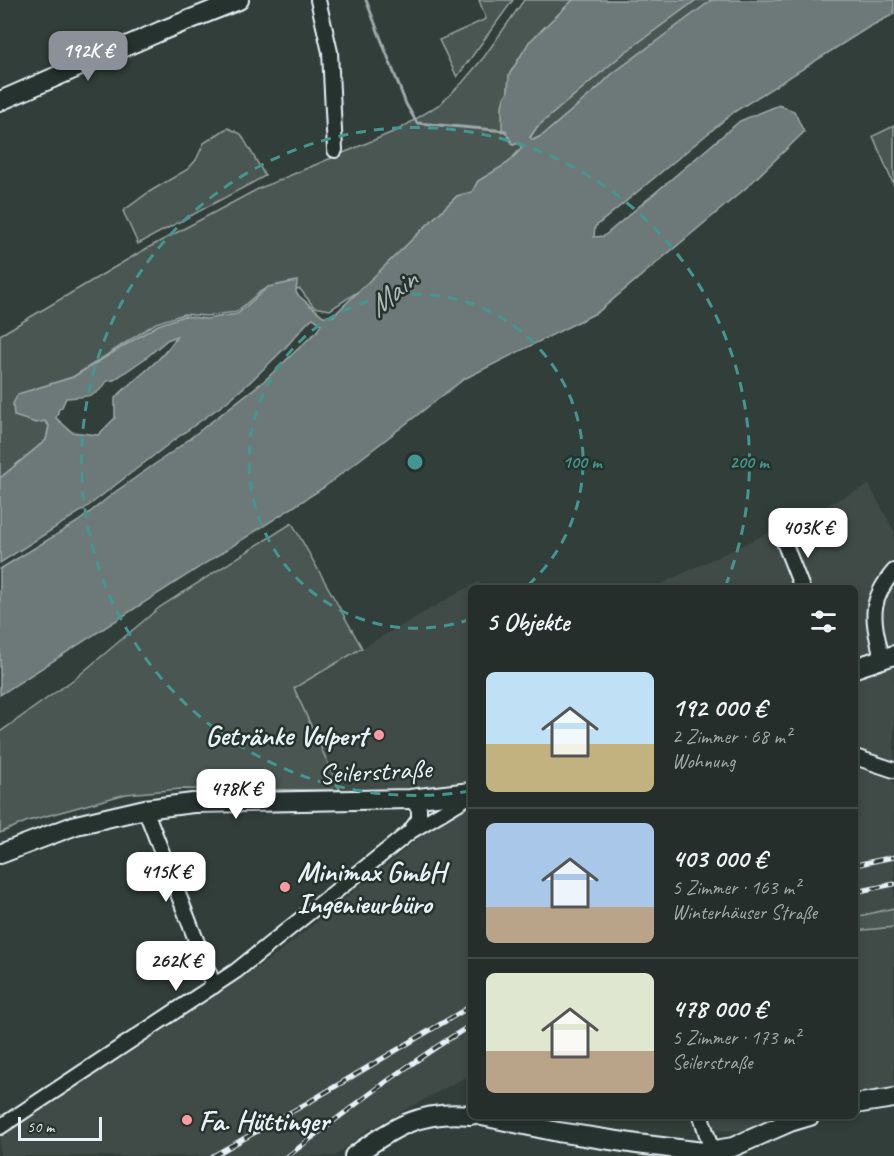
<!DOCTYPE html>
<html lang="de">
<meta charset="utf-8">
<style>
:root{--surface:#262e2b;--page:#2e3633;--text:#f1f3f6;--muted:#a4a8a9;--line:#424a47;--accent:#8c9099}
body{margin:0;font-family:Caveat,sans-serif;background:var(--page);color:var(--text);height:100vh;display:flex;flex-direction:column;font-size:22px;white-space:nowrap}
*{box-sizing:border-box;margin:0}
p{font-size:20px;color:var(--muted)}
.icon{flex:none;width:33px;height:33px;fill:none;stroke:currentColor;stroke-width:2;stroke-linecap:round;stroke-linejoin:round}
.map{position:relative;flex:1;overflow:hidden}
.drawer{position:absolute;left:468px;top:585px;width:390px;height:534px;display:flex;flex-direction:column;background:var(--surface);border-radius:9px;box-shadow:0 3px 9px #0003,0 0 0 2px var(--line)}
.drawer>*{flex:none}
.scale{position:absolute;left:18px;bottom:15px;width:84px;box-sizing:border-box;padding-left:6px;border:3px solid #e8f1f8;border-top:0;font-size:16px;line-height:21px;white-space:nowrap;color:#e8f1f8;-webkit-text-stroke:4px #26332d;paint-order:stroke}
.price{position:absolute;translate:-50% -51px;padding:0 14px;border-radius:12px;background:#fff;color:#222;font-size:20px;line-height:39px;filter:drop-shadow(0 2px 3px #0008)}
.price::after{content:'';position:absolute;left:50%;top:36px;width:18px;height:14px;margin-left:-9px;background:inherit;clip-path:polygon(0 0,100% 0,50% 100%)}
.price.active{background:var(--accent);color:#fff}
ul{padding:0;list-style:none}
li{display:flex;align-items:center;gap:18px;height:150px;padding:0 18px}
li+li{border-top:2px solid var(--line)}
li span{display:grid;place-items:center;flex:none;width:168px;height:120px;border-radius:9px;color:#555}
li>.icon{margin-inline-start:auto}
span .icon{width:72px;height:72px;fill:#fffc;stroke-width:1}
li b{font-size:26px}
h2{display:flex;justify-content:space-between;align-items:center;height:72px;padding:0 18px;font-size:26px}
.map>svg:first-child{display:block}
</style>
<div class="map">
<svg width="894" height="1156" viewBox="0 0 894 1156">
<rect width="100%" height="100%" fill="#323e39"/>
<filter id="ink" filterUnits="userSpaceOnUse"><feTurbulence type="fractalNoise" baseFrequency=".0167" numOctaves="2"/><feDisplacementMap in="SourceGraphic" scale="12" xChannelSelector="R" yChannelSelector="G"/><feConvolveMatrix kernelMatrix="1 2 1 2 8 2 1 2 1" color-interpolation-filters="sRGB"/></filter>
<g filter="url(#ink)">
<g fill="#3f4b46">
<polygon points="869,485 894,531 894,1090 855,1095 855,588 652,588"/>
<polygon points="479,581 482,588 471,588 471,1074 368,1130 335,1156 0,1156 0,1135 169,1027 276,955 417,840 425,817 408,790 340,790 294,687"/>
<polygon points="707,1116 780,1116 746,1131 710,1130"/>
</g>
<g fill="#495651" stroke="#98a4a4" stroke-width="1.5">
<polygon points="479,0 513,0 457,77 439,40 486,19"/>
<polygon points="524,0 573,0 529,43 509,75 508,92 504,98 507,134 513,145 519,143 522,147 508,163 478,181 472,192 457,196 362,289 330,310 314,307 300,289 275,286 261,291 236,312 206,316 184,314 156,323 73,377 18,394 49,426 46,440 0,478 0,335 142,251 258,189 400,129 440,104 462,83 484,57"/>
<polygon points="696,0 712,0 612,74 599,87 543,135 533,140 530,138 537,127 624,53"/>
<polygon points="894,126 894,186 873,136"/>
<polygon points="228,128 241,134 265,176 138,244 123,211 149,192 188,169 196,160 204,143 224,130"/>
<polygon points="292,523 362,648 294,688 340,790 181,789 126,794 28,821 0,833 0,732 77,677 160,607"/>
<polygon points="894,908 894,927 855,931 855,917"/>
</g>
<path fill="#6d7978" stroke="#9ea9ab" stroke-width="1.5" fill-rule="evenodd" d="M573,0H696L624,53L537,127L530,137L533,140L543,135L599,87L612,74L712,0H894V14L869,27L734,112L595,227L594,237L604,236L740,121L779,105L794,111L804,132L746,188L598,312L464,379L323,488L0,695V569L79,521L115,492L175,450L265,380L317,331L321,324L313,318L308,322L285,348L249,383L224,404L174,440L83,510L0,563V478L46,440L49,426L45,421L36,423L14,416L13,404L18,394L73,377L158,325L184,316L206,319L237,314L268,287L297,281C297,285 296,288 296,292C298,297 318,311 323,316H333L457,196L472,192L478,181L508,163L522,148L518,143L513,145L507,134L502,129V106L504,98L508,91L509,75L529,42ZM177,336C163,360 135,378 115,398V418L98,435L72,432L56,418L59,409L62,407L66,398C84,396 97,399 107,381L114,380L147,357L167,340Z"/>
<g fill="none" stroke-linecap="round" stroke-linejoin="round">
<polyline stroke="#9ea9ab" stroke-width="3" points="366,0 406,104 417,123 506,131"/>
<defs>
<g id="street">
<polyline points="318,0 330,52 335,150"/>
<polyline points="784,542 802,588"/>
<path d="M882,659C874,621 866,604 894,571"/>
<polyline points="855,757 894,770"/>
<polyline points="410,799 419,808 419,819 411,830"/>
<polyline points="145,809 214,986"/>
<polyline points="701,1116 712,1151 718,1155"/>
<polyline points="0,1127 236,971 411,831 471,795"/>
</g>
<g id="secondary">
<polyline points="0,101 161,31 239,0"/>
<polyline points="855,668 894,655"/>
<polyline points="0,854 76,825 145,809 193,803 410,799 471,792"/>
<polyline points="855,1104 894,1098"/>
<polyline points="482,1116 558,1132 637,1144 703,1152 733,1147 790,1122 810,1116"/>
<path d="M354,1156C393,1127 421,1110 471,1115"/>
</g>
</defs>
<use href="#street" stroke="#e8f1f8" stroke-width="18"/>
<use href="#secondary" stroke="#e8f1f8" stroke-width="22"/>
<use href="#street" stroke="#26332d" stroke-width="14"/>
<use href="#secondary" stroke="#26332d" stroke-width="18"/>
<defs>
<g id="rail">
<polyline points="855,865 894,857"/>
<polyline points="855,892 894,884"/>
<polyline points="213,1156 309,1102 471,1006"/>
<path d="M288,1156C348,1110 407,1064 471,1025"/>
</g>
</defs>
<use href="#rail" stroke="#e8f1f8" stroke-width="5"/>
<use href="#rail" stroke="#26332d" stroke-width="3" stroke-dasharray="9" stroke-linecap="butt"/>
</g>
</g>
<g fill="none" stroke="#459590" stroke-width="3" stroke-dasharray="10 8">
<path d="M471 619A167 167 0 1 1 526 587"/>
<path d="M470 791A334 334 0 1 1 725 587"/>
</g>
<g fill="#ff9aa2" stroke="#26332d" stroke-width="2">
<circle cx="379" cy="735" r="6"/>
<circle cx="285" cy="887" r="6"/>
<circle cx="187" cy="1120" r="6"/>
</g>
<g text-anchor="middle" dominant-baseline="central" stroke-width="5" stroke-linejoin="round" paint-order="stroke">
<g font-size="28" font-weight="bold" fill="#e8f1f8" stroke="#26332d" text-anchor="start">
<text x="367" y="735" text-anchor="end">Getränke Volpert</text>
<text x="297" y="871">Minimax GmbH<tspan x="297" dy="32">Ingenieurbüro</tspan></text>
<text x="199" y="1120">Fa. Hüttinger</text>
</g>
<g font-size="28" fill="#e8f1f8" stroke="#26332d">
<text transform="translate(375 771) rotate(-3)">Seilerstraße</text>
</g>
<g font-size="30" font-style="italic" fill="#b1bbbe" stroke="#26332d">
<text transform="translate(392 293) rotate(-40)">Main</text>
</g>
</g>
<circle cx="415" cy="462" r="9" fill="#459590" stroke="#26332d" stroke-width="3"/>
<g font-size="18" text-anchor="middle" font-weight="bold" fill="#459590" stroke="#26332d" stroke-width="5" stroke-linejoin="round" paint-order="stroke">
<text x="582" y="468">100 m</text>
<text x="749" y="468">200 m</text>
</g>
</svg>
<div class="scale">50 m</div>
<b class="price active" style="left:88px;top:82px">192K €</b>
<b class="price" style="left:808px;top:559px">403K €</b>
<b class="price" style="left:236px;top:820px">478K €</b>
<b class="price" style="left:166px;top:903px">415K €</b>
<b class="price" style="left:176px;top:992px">262K €</b>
<section class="drawer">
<h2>5 Objekte<svg class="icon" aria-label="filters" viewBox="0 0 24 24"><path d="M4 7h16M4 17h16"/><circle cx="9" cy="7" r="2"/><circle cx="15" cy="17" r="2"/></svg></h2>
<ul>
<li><span style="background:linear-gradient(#bfe0f5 60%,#c2b280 0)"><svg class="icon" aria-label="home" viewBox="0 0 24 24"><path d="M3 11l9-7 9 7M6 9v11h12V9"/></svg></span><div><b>192 000 €</b><p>2 Zimmer · 68 m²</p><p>Wohnung</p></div></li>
<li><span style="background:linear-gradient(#a9c7e8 70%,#b9a48a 0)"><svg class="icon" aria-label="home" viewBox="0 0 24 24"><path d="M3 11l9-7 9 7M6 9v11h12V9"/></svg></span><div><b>403 000 €</b><p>5 Zimmer · 163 m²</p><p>Winterhäuser Straße</p></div></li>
<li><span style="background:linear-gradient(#dfe7d0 65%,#b9a48a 0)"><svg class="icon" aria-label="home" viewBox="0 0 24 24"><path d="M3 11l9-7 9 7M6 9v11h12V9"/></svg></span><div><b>478 000 €</b><p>5 Zimmer · 173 m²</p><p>Seilerstraße</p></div></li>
</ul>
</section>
</div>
